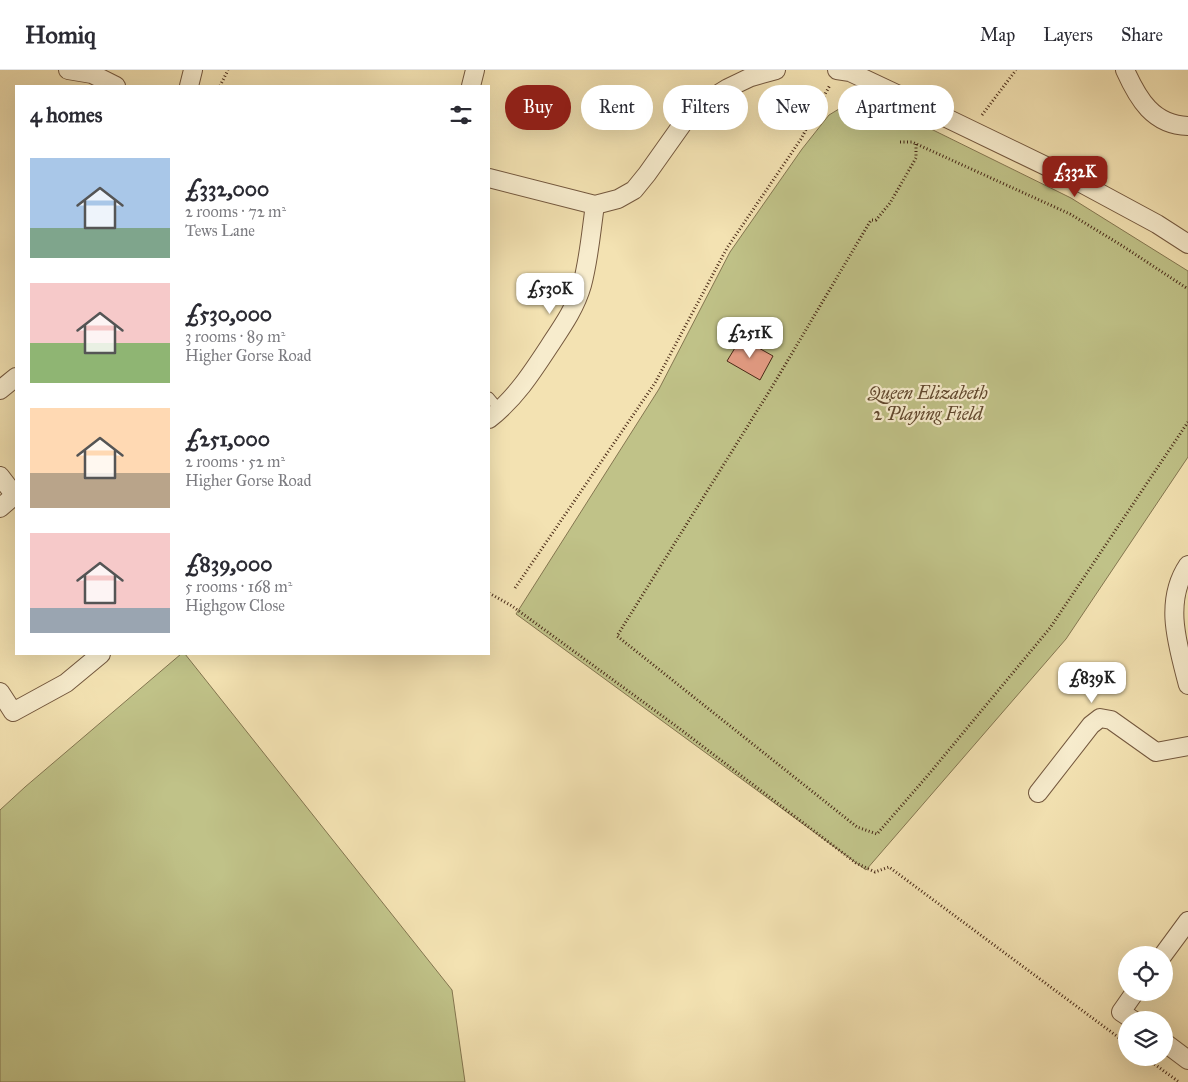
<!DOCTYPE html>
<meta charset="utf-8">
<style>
:root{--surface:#fff;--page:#f7f7f7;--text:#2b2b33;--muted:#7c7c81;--line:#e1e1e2;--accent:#8f2418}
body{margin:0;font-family:"IM FELL Great Primer",serif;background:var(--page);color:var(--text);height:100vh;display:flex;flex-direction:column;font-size:19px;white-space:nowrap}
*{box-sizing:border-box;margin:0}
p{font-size:16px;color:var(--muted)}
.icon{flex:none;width:28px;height:28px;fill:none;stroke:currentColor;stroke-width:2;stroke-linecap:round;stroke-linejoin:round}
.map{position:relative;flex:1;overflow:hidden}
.sheet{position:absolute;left:15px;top:15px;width:475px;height:570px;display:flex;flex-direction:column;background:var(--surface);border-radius:0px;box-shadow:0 5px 20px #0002}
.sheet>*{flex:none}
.top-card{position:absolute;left:505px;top:15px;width:475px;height:45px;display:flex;gap:10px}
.buttons{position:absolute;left:1118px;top:876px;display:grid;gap:10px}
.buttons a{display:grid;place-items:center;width:55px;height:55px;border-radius:50%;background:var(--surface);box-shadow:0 5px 20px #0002;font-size:25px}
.price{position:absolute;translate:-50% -42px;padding:0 11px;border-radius:10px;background:#fff;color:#222;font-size:16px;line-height:32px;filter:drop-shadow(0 1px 2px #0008)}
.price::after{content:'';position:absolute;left:50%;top:30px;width:15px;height:11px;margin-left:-8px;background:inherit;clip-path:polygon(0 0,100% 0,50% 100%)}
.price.selected{background:var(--accent);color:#fff}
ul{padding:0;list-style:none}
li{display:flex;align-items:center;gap:15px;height:125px;padding:0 15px}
li span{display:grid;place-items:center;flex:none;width:140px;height:100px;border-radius:0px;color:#555}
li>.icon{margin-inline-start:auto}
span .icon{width:60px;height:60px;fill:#fffc;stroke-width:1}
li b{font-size:21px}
h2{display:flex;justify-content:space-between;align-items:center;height:60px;padding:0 15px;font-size:21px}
.pill{padding:0 18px;border-radius:22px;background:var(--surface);box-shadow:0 5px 20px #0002;font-size:18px;line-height:45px}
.pill.selected{background:var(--accent);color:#fff}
header{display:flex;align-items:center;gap:30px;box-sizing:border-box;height:70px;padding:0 25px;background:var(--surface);border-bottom:1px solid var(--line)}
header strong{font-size:24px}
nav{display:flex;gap:28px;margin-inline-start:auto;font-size:18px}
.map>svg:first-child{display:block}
</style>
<header>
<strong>Homiq</strong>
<nav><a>Map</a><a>Layers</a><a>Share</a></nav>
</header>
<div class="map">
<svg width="1188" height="1012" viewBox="0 0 1188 1012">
<rect width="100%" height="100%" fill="#f3e2b2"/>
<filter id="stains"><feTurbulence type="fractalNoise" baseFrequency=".004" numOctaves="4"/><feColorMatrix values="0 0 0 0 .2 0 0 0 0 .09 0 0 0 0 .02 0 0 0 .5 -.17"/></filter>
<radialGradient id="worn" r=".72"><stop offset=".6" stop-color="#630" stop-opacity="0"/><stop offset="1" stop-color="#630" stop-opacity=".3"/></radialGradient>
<g fill="#c0c288" stroke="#847650">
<polygon points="862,25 1071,128 1188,201 1188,387 1066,569 866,800 516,544 659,319 730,182 802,79 829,45"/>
<polygon points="181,584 185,584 452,920 465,1012 0,1012 0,740 25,717"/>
</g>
<polygon fill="#e49c84" stroke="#492a17" points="741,268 773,286 760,310 727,291"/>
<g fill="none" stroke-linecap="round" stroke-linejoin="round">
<defs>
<polyline id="lane" points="489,327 500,340"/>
<g id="street">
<polyline points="68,0 92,4 116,16"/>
<polyline points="837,0 850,2 903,27 1081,113 1157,154 1188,174"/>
<path d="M1125,0C1138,29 1153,55 1188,56"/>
<polyline points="189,16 193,0"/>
<polyline points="471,16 475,0"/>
<polyline points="489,108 595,135 618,129 634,120 647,104 686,49 707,31 728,18 751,7 776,0"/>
<polyline points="0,320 16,307"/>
<path d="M489,349C516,328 533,301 552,272C564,254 576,236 582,215C589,189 591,162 595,135"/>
<polyline points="0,406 16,427"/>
<polyline points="0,438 15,425"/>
<path d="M1188,495C1163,532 1178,576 1188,615"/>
<polyline points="0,622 13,642 66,613 101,584"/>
<polyline points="1038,723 1091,655 1100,648 1111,650 1156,682 1188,676"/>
<polyline points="1163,885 1188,851"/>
<polyline points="1133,950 1121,942 1135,922"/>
<polyline points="1164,972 1188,990"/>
</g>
</defs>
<use href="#lane" stroke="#74583e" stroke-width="11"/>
<use href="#street" stroke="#74583e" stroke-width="20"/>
<g stroke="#492a17" stroke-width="3" stroke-dasharray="1 2.5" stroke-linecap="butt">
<polyline points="220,16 228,0"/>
<polyline points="982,45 1016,0"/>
<polyline points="900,72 912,72 1070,144 1121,175 1188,219"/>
<polyline points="916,74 916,88 890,133 876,150 871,150 772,317 617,566 857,757 877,764 929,704 1050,558 1188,352"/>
<polyline points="515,518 655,313 727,178 801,69 830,15"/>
<polyline points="489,523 512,536 676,656 856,793 875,802 889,797 1126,973"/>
<polyline points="1146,988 1179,1012"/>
</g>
<use href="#lane" stroke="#f7eccd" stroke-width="9"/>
<use href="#street" stroke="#f7eccd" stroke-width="18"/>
</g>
<g text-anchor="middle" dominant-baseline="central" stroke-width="4.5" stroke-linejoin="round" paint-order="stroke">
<g font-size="18" font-style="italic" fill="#61482e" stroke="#f7eccd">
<text x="928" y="323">Queen Elizabeth<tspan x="928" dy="21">2 Playing Field</tspan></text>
</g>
</g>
<rect width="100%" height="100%" filter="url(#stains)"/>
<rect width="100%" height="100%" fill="url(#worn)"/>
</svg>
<div class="buttons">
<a><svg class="icon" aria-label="locate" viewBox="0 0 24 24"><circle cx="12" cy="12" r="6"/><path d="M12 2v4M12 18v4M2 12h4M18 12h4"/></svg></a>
<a><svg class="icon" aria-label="layers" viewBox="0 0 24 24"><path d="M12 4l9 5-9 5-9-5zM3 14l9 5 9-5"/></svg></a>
</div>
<b class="price selected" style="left:1075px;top:128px">£332K</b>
<b class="price" style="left:550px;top:245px">£530K</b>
<b class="price" style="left:750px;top:289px">£251K</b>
<b class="price" style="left:1092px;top:634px">£839K</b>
<div class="top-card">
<a class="pill selected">Buy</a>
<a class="pill">Rent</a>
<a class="pill">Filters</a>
<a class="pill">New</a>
<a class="pill">Apartment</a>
</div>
<section class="sheet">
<h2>4 homes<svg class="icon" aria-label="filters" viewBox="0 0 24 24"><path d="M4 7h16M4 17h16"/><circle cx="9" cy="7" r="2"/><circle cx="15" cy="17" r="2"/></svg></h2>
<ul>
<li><span style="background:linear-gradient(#a9c7e8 70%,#7fa58c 0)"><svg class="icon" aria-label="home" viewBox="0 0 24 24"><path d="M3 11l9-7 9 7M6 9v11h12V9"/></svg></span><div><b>£332,000</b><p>2 rooms · 72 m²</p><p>Tews Lane</p></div></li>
<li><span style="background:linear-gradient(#f6c9c9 60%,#8fb573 0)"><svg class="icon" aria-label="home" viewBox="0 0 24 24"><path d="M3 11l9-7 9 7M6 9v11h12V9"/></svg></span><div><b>£530,000</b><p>3 rooms · 89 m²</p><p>Higher Gorse Road</p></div></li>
<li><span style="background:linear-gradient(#ffd9b3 65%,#b9a48a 0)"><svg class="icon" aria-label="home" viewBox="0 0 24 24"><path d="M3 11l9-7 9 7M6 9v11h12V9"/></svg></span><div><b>£251,000</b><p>2 rooms · 52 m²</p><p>Higher Gorse Road</p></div></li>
<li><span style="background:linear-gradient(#f6c9c9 75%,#9aa5b1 0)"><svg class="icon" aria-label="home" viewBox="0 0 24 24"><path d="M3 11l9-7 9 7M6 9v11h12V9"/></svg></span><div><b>£839,000</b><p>5 rooms · 168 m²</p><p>Highgow Close</p></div></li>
</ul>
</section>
</div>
